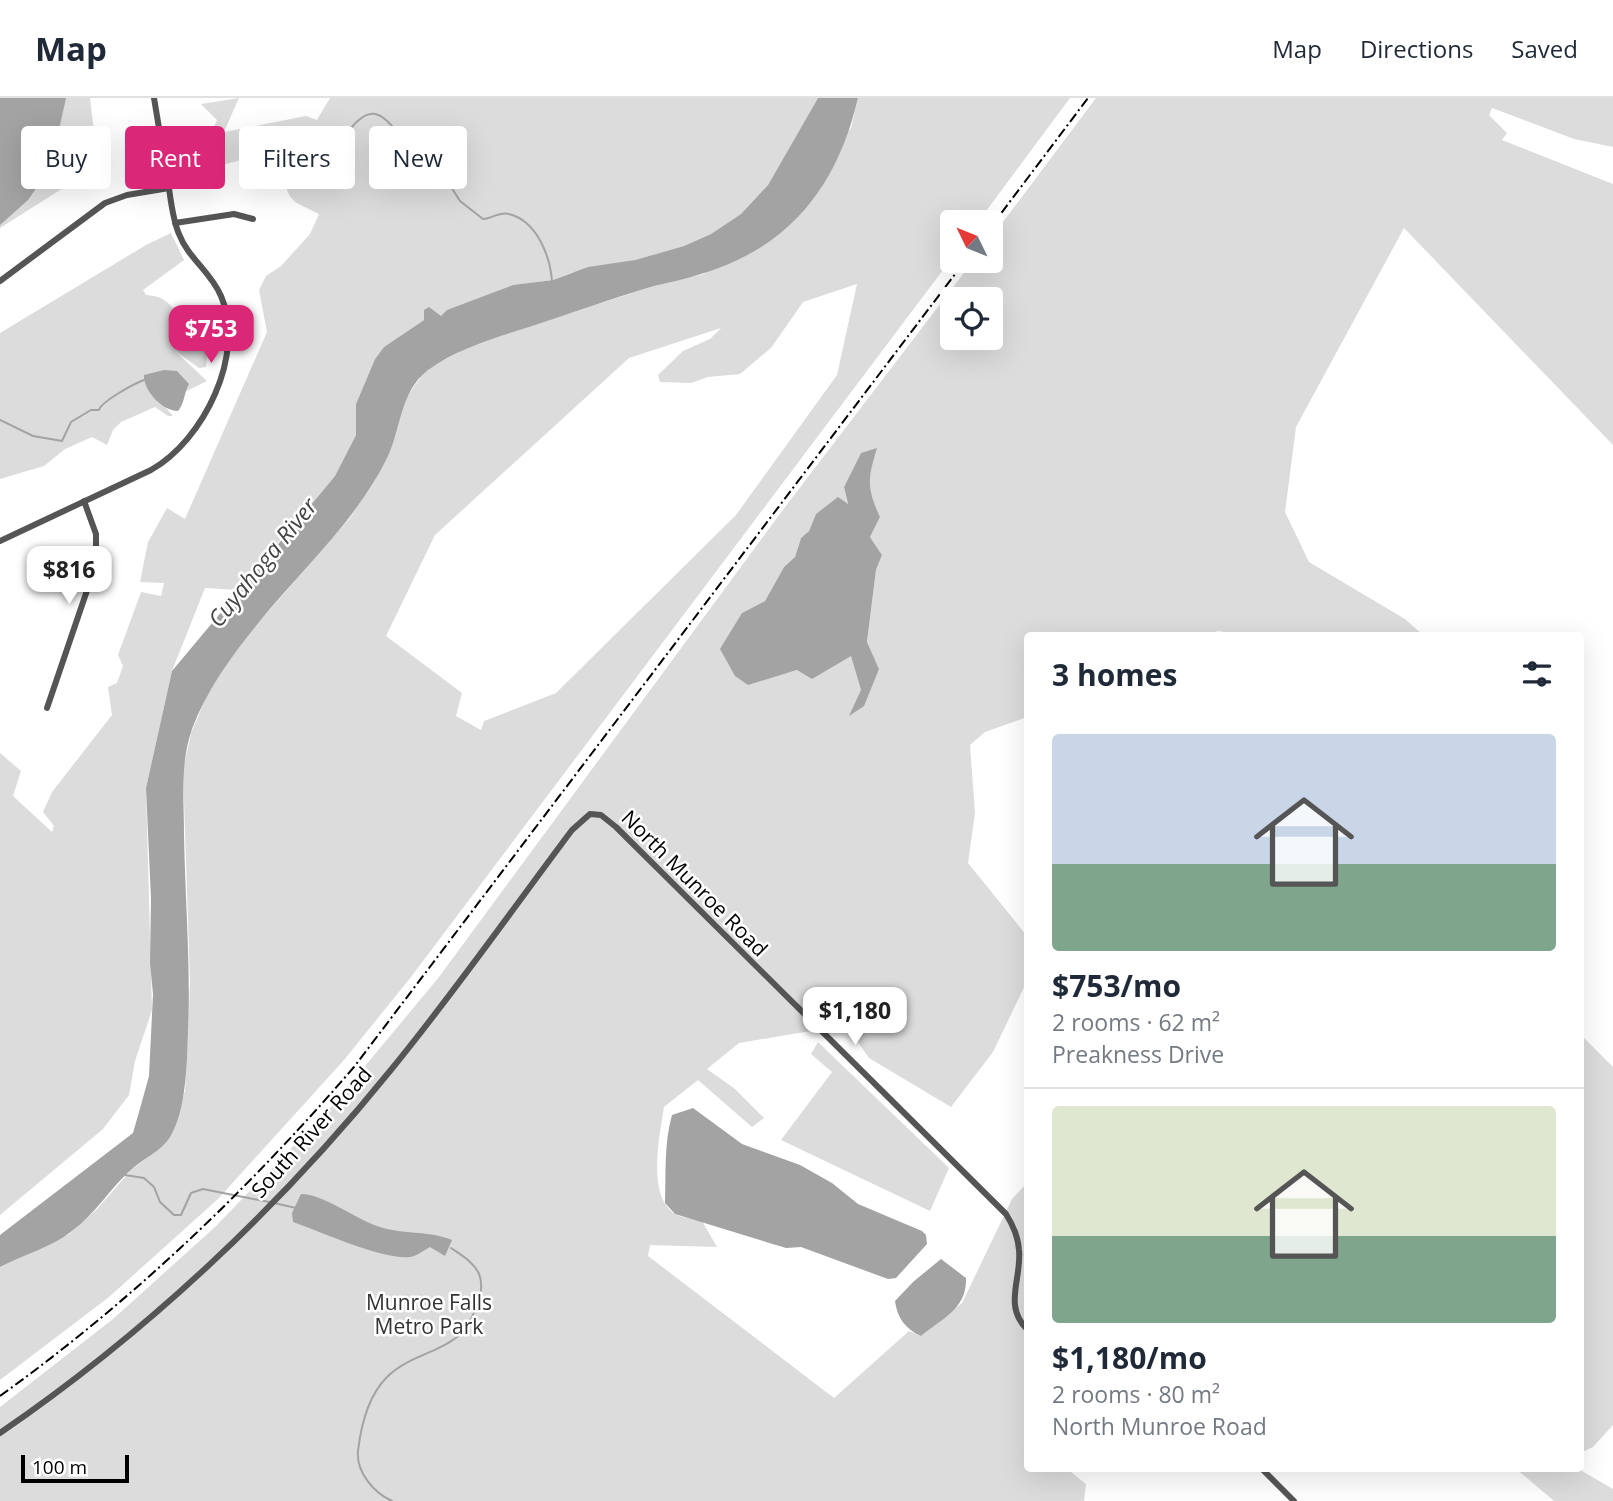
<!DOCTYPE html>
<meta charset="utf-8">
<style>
:root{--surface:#fff;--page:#f6f6f7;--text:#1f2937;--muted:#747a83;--line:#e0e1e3;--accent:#db2777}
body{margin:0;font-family:"Open Sans",sans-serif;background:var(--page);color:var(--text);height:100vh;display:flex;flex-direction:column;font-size:26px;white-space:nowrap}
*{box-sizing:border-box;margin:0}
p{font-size:23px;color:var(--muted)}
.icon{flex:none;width:38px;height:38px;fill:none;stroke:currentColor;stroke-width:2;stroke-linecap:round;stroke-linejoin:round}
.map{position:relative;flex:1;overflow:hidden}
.drawer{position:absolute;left:1024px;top:534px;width:560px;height:840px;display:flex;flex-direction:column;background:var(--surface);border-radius:7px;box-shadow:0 7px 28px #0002}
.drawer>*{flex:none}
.banner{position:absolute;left:21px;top:28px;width:665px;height:63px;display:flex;gap:14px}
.needle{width:46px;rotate:313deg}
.buttons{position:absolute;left:940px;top:112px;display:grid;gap:14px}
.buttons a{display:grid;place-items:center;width:63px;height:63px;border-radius:7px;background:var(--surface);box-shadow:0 7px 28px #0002;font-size:35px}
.scale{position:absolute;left:21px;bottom:18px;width:108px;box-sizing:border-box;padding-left:7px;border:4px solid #000;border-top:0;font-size:19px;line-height:24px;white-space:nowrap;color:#000;-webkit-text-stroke:5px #fff;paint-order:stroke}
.price{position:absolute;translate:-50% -60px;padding:0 16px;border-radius:14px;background:#fff;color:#222;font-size:23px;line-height:46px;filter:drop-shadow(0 2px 4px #0008)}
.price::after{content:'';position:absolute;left:50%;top:42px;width:21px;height:16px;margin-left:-10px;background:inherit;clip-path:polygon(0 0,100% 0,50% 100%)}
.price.selected{background:var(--accent);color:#fff}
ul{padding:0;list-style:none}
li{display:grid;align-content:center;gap:14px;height:371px;padding:0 28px}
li+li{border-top:2px solid var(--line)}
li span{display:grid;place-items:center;height:217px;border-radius:7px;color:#555}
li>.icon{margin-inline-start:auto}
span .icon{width:126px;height:126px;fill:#fffc;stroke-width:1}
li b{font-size:30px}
h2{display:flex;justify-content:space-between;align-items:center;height:84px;padding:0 28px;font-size:30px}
.pill{padding:0 24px;border-radius:7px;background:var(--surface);box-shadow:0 7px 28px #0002;font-size:24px;line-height:63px}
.pill.selected{background:var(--accent);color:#fff}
header{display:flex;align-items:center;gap:42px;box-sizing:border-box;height:98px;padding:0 35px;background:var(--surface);border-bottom:2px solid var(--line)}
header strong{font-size:33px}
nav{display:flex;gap:38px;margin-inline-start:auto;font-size:24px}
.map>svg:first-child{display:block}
</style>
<header>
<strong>Map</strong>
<nav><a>Map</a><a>Directions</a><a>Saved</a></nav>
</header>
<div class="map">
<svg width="1613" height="1403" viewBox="0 0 1613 1403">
<rect width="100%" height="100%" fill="#fff"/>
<g fill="#dcdcdc" fill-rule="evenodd">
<polygon points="0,0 90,0 98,68 0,130"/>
<path d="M239,0L224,34L306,18L317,22L330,0H818L768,87L741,116L711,136L684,148L635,162L571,175L553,182L523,186L441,219L424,222L384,249L375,261L356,306V337L335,378L238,492L205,490L172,573L146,690L152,912L135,963L129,997L103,1031L0,1117V655L21,673L13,698L52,734L54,728L43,714L52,694L112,617L108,589L117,585L123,568L118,557L141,494L161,498L164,485L140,484L148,444L167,410L185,421L267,234L259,192L266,178L281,168L310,136L319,116C296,104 286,105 285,77L269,64L252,72L241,62L218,68L204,52L217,22L201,6Z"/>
<path d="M858,0H1070L978,124H952V160L411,879L344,962L218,1101L109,1199L0,1282V1169L69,1136L98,1110L132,1071L154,1055L170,1038L185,993L188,945L190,883L183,673L191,635L208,595L227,565L260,523L349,421L373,386L390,353L396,327L407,299L425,273L464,251L508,235L654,188L704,176L851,30ZM857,186L837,277L736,417L556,595L484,623L481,632L456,618L462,595L386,538L435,437L629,260L721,230L710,241L683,253L658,277L660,284L691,285L708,279L740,276L771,250L803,204Z"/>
<path d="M1096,0H1613V49L1574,41L1492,10L1489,17L1507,35L1502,42L1613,86V347L1404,130L1296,329L1285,414L1309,464L1405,521L1423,537H1249L1217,533L1216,537H1027V619L985,634L970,647L975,715L968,765L1027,838V883L993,954L951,1009L869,960L846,927L739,945L707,971L735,991L764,1020L752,1029L698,982L664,1009C660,1036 646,1097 675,1116C682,1120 694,1121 702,1123L717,1149L650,1147L648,1158L834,1300L909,1233L921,1238L962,1205L1012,1101L1027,1085V1370H1066L1086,1386L1084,1403H0V1309L113,1221L215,1129L331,1009L439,879L782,413L973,163H990L991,140ZM952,201H990V240H952ZM861,355L872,402L880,419L870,439L882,457L876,472L867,545L879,571L861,592L851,557L748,586L742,515L765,503L784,469L795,459L801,440L809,433L816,416L848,408L844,389Z"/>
<path d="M171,135L184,162L143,192L146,197C172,198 176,217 190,235C194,240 202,243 208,248L206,269L199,270L174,252L207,283L162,305L173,318H168L155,309L121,324L113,332L107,347L92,339L65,351L44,368L0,381V235L146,147Z"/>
<polygon points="1580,936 1613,969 1613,1327 1593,1349 1580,1355 1580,976 1583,972"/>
<polygon points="818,944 949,1070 930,1113 781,1042 832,974 811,956"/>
<polygon points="1580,1369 1582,1373 1613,1391 1613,1403 1554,1403 1515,1370"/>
</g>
<g fill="#a3a3a3">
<polygon points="0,0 66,0 58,36 35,92 28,102 0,127"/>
<path d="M818,0H858C837,89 790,149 701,176C686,181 670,184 654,188C613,200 572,215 532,228C497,239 458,250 428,272C400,294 401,330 388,358C358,421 304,469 260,523C233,556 207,591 192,631C180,665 184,701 184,735C185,802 191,869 188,936C187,966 186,1013 170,1039C162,1052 145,1060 133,1070C111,1089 96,1115 72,1133C52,1149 23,1157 0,1169V1137L133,1035L141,1007L149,978L153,896L150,865L151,801L146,690L172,573L335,378L356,337V306L375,261L384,249L424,222V212L429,209L441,218L447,212L513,187L553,182L588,169L635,162L684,148L711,136L741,116L768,87Z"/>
<path d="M164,272L177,273L189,286C184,294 185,305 178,313C162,313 143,292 144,277Z"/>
<path d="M877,350C868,380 866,389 880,419L870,439L882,457L876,472L867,544L879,571L864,608L849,618L861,592L851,558L812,581L797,572L748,587L735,578L720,551L742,515L765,503L784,469L795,459L801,440L809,433L816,416L838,399L848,406L844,389L861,355Z"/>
<path d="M693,1010L742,1046L800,1067L832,1085L858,1106L922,1133L926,1137L927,1146L896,1180L888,1181L801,1149L786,1150L675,1116L665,1105C666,1075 664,1045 672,1017Z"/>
<path d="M301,1096C323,1096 356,1121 377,1128C401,1137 428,1132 452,1142L445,1158L430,1149C424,1152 417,1158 410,1159C382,1162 322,1134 293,1124L292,1115Z"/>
<path d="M941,1161L966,1180C967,1211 943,1220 921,1238C905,1231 897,1219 895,1203L913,1184Z"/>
</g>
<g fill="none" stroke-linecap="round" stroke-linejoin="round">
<g stroke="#a3a3a3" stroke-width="2">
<path d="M319,40L341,38L343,31L351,30C368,9 380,12 396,33"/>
<path d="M425,86L441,82L448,84L460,103L483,121C492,121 499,113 509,116C537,123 550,158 552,183"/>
<path d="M0,322L33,338L62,343L71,324L91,312H99C101,304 133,286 144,282"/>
<polyline points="125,1077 144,1080 154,1089 160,1104 174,1117 181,1117 191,1095 203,1091 269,1104"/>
<polyline points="274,1105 296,1110"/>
<path d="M392,1403C374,1395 356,1374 358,1353C361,1327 368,1298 387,1279C408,1258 436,1256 457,1239C471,1226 487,1195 479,1176C474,1164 461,1157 451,1150"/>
</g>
<g stroke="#555" stroke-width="6">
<polyline points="175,125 234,116 253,121"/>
<polyline points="0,183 105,105 127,97 169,90"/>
<path d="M0,443L151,372C204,342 246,256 221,198C211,174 188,160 179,136C173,122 171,105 169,90C164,60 159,30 154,0"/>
<polyline points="47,610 96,466 96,436 84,403"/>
<path d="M0,1335C146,1235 279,1110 390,973C454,895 512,812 572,732L590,716L601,717L616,729L1006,1116C1013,1127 1018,1139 1019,1152C1022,1180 1003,1208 1027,1231"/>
<polyline points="1261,1370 1294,1403"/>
</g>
<g stroke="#000" stroke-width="2" stroke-dasharray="10 3.5 2 3.5" stroke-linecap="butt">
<polyline points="990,130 1088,0"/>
<path d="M0,1298C132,1203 248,1092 354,969L965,163"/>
</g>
</g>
<g text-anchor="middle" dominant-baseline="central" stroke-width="5" stroke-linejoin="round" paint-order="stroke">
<g font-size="21" fill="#000" stroke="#fff">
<text transform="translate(695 785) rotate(45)">North Munroe Road</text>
<text transform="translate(311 1034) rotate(-48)">South River Road</text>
</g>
<g font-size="21" fill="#333" stroke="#fff">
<text x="429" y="1204">Munroe Falls<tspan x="429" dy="24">Metro Park</tspan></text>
</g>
<g font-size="23" font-style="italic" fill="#444" stroke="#fff">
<text transform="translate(262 464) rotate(-51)">Cuyahoga River</text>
</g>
</g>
</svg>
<div class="buttons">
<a><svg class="needle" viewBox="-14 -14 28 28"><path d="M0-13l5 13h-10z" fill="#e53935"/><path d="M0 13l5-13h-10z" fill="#747a83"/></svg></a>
<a><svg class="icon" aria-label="locate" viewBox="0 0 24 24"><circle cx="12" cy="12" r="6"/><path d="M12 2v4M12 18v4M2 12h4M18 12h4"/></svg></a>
</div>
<div class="scale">100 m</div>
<b class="price selected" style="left:211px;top:267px">$753</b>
<b class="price" style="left:69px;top:508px">$816</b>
<b class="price" style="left:855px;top:949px">$1,180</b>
<div class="banner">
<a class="pill">Buy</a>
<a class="pill selected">Rent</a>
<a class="pill">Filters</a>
<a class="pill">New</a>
</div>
<section class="drawer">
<h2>3 homes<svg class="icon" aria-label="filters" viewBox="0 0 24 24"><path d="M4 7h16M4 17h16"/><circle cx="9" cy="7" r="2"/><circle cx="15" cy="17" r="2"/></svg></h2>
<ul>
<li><span style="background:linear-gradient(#c9d6e8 60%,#7fa58c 0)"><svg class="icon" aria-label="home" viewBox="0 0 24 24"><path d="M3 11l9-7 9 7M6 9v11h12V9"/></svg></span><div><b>$753/mo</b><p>2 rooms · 62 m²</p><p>Preakness Drive</p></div></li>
<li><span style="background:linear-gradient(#dfe7d0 60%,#7fa58c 0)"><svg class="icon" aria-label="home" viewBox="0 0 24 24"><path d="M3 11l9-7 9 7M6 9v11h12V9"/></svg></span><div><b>$1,180/mo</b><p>2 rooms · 80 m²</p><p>North Munroe Road</p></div></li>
</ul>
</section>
</div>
